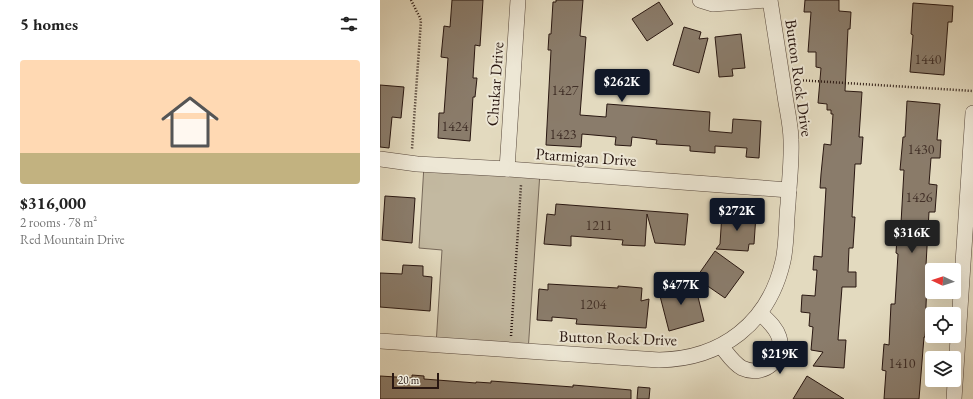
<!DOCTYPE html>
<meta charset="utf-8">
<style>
:root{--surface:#fff;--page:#f2f2f2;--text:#222;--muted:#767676;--line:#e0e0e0;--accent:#111827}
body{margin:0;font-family:"EB Garamond",serif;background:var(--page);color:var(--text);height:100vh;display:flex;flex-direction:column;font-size:15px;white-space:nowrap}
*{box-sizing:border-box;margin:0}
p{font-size:13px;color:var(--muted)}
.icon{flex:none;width:22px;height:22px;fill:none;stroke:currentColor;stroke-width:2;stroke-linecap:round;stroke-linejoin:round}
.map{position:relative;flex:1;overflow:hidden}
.details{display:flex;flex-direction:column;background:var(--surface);width:380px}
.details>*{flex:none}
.needle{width:26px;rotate:274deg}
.fabs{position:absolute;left:545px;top:263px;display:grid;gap:8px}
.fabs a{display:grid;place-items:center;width:36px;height:36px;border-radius:4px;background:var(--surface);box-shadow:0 4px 16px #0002;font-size:20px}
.scale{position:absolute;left:12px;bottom:10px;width:47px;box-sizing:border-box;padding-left:4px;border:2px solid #291711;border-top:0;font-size:11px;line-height:14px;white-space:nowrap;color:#291711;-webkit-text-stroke:3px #ede7d5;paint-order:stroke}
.price{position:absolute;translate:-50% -34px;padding:0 9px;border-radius:4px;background:var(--accent);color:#fff;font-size:13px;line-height:26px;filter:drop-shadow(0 1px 2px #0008)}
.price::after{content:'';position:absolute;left:50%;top:24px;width:12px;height:9px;margin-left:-6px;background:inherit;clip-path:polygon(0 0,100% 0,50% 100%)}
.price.selected{background:#222;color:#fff}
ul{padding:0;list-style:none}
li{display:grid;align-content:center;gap:8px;height:212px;padding:0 20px}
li+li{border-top:1px solid var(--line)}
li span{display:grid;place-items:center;height:124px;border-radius:4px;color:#555}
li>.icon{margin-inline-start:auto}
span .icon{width:72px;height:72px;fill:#fffc;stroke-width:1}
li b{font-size:17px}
h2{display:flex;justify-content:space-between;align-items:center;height:48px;padding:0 20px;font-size:17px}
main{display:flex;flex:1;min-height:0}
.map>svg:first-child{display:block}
</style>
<main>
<section class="details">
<h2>5 homes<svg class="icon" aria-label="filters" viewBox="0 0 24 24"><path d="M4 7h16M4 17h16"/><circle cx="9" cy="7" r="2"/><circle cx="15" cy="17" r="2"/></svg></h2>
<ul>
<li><span style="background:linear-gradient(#ffd9b3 75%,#c2b280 0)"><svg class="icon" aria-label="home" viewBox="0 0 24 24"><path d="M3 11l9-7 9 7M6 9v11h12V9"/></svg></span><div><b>$316,000</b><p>2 rooms · 78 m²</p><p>Red Mountain Drive</p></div></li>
</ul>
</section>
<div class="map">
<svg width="593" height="399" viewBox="0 0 593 399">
<rect width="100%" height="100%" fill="#e3dabf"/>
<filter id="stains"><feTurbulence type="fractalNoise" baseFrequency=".005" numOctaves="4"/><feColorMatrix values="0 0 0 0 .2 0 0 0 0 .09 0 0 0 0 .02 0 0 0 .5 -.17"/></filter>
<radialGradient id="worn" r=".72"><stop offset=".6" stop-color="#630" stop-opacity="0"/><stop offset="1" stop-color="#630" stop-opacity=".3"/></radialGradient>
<polygon fill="#c3b9a1" stroke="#766859" points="44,165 160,172 148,352 56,345 62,250 39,248"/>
<g fill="#8a7c6b" stroke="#291711">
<polygon points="72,0 103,0 100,46 95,45 93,78 97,78 95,97 93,97 90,141 58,138 59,113 64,113 68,58 61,57 64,26 70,27"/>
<polygon points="176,0 203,0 200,36 206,37 200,115 226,117 227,104 330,112 329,131 352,133 353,119 381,121 379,158 366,157 367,148 335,146 335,153 310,151 310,146 276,144 277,140 252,137 251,146 235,145 236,137 202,134 201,147 166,145 171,50 168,50 169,34 171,34 173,2 176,2"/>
<polygon points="425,0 459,0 459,11 471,12 470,29 468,29 465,91 482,92 479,137 483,137 481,164 475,164 472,217 475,217 473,248 469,248 468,272 476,272 476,287 462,287 458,340 466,340 464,368 433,366 443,352 431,350 433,327 429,326 430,313 421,312 422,295 435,296 437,270 433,270 434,256 442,257 446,188 440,188 441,174 444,144 451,145 453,114 451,114 451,110 447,110 447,104 438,103 441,68 436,67 436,52 428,52 431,12 424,12"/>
<polygon points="279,2 293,24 267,41 252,19"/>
<polygon points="533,3 573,6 572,22 568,22 564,75 530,72 533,35 531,34"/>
<polygon points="304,27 321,32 319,39 328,38 319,73 293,65"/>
<polygon points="361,34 365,68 352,69 353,76 339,77 335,37"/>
<polygon points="0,85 24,87 21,118 12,117 9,148 0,147"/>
<polygon points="527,101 560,104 557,140 561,140 560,158 551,158 549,184 557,185 555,212 549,212 546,265 550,266 549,280 547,280 546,306 546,311 550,312 550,324 546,323 545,337 544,337 539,399 504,399 506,371 502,370 504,344 509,345 511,304 515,304 518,254 516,253 518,222 521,223 524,170 520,170 523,137 525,137"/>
<polygon points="5,196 35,198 32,243 2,240"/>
<polygon points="176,204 308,214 305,245 275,243 267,214 265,246 242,245 243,240 191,236 191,246 164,244 167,214 175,215"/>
<polygon points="342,213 376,215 374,244 369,244 368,251 336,249 340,244"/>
<polygon points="335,251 364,272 345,298 316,278"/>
<polygon points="23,265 43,266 43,276 52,277 50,311 0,307 0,273 22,274"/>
<polygon points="303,279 301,299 314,281 324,321 289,331 280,296 290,293 287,283"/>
<polygon points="168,284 238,288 238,286 262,288 261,301 269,299 266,328 196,324 197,319 172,317 172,321 157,320 159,289 168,290"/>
<polygon points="32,375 44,376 44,379 96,383 96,382 111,383 111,381 193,387 193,385 251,390 251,399 0,399 0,376 32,378"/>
<polygon points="427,376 464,399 413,399"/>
<polygon points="258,387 270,388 269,399 257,399"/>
</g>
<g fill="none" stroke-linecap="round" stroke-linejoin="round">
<defs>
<g id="minor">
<polyline points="320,0 333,4 387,0"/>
<polyline points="0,159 37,164 127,169 409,190"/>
<polyline points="127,169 138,0"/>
<path d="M0,341L279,360C342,359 389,323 403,261C407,243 406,222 408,204C409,183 412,161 411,140C411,126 407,110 405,96C400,64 395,32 390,0"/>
<path d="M341,346C347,353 353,363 362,368C383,378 406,359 399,337C396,327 387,320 380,313"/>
<polyline points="574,399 593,113"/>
</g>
</defs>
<use href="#minor" stroke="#58483c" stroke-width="16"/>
<g stroke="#291711" stroke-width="2.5" stroke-dasharray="1 2" stroke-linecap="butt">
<polyline points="31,0 41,20 32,149"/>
<polyline points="417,80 593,91"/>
<polyline points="131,336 141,185"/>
</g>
<use href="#minor" stroke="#ede7d5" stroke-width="15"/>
</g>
<g text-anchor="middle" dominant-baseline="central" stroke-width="4" stroke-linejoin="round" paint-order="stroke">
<g font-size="14" fill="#413028">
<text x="548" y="59">1440</text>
<text x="185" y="90">1427</text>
<text x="75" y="126">1424</text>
<text x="183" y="134">1423</text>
<text x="541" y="149">1430</text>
<text x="539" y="197">1426</text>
<text x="219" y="225">1211</text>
<text x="213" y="304">1204</text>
<text x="522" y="363">1410</text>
</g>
<g font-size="16" fill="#291711" stroke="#ede7d5">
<text transform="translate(419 78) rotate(82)">Button Rock Drive</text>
<text transform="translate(115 84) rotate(-86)">Chukar Drive</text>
<text transform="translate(206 157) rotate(4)">Ptarmigan Drive</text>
<text transform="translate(238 338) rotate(2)">Button Rock Drive</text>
</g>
</g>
<rect width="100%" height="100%" filter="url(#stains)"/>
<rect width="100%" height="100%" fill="url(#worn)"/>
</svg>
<div class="fabs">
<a><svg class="needle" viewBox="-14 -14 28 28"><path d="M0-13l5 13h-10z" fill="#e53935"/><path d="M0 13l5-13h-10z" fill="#767676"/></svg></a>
<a><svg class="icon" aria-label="locate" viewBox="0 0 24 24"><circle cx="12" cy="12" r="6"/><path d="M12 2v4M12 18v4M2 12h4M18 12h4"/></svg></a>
<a><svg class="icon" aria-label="layers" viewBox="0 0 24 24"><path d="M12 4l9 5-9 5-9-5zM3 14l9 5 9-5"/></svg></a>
</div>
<div class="scale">20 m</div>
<b class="price" style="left:242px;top:103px">$262K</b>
<b class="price" style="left:357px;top:232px">$272K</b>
<b class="price selected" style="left:532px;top:254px">$316K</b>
<b class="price" style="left:301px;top:306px">$477K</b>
<b class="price" style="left:400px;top:375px">$219K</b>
</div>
</main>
